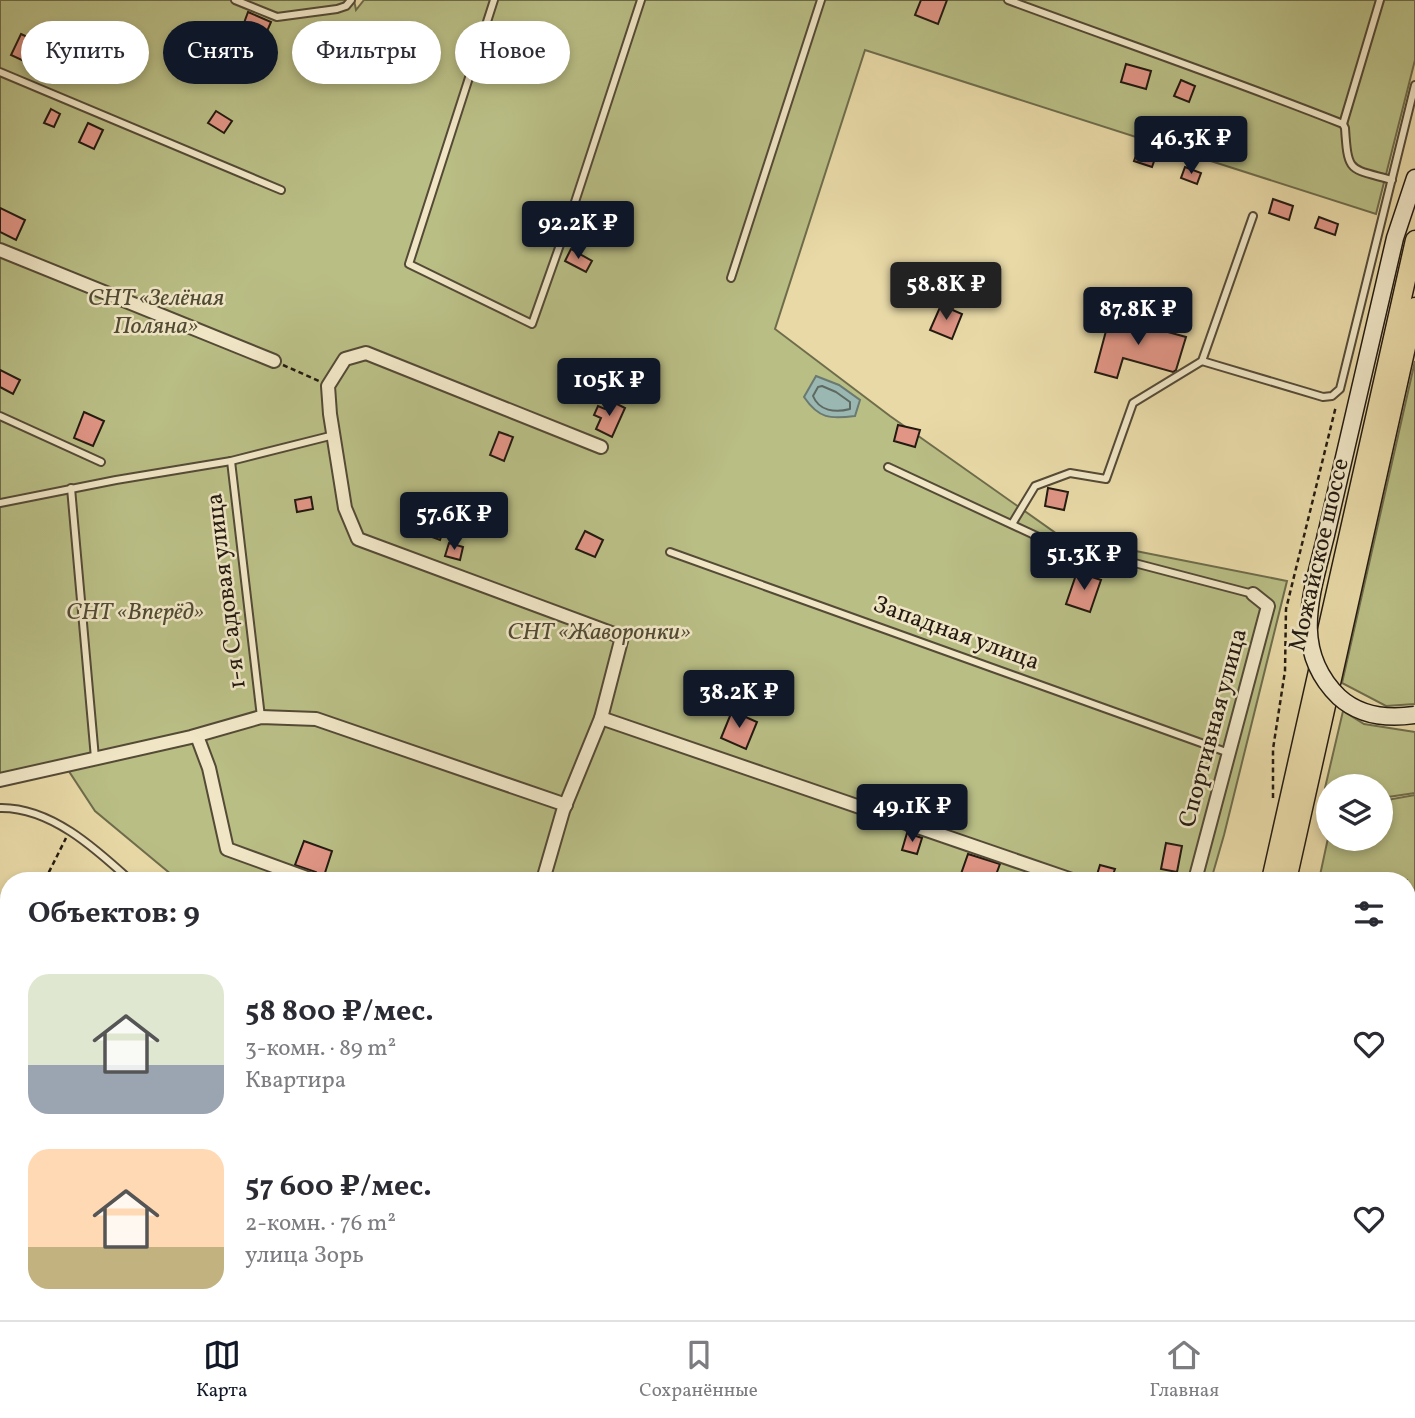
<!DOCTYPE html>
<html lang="ru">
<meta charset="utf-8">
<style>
:root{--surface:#fff;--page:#f2f2f3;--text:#2b2b33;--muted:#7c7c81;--line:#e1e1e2;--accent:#111827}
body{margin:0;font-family:Vollkorn,serif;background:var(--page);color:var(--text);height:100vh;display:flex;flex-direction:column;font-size:26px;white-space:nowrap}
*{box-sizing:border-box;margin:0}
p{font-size:23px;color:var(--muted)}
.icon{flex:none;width:38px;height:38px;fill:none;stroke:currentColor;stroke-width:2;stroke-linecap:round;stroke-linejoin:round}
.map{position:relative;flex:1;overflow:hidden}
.panel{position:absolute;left:0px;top:872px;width:1416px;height:450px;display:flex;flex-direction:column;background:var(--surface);border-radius:28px 28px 0 0;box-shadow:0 4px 10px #0003}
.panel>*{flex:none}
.guide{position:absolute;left:21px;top:21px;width:700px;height:63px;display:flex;gap:14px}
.tools{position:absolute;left:1316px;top:774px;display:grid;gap:14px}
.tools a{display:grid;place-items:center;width:77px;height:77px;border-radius:50%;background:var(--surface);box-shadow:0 4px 10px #0003;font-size:35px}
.price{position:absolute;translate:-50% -60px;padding:0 16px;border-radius:7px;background:var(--accent);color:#fff;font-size:23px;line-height:46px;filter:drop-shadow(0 2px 4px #0008)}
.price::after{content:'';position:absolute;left:50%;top:42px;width:21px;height:16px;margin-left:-10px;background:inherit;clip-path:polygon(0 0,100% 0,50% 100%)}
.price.on{background:#222;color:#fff}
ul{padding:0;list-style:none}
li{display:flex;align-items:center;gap:21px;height:175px;padding:0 28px}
li span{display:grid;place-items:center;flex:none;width:196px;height:140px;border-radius:21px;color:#555}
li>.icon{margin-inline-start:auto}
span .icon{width:84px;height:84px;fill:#fffc;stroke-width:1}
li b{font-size:30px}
h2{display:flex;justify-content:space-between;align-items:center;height:84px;padding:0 28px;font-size:30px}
.tag{padding:0 24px;border-radius:32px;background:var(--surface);box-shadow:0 4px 10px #0003;font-size:24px;line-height:63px}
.tag.on{background:var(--accent);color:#fff}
.dock{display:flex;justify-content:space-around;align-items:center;height:98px;border-top:2px solid var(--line);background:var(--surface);font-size:19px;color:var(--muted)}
.dock a{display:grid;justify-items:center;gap:4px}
.dock .on{color:var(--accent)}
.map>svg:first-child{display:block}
</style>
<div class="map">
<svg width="1415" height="1320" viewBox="0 0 1415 1320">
<rect width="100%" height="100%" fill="#e8d9a7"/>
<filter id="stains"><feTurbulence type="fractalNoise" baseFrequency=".00286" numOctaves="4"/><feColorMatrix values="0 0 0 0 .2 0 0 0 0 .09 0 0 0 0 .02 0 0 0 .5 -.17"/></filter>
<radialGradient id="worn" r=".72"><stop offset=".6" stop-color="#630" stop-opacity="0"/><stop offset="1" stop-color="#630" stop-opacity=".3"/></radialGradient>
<g fill="#b9be85" stroke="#6e6c4b" stroke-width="2">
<polygon points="0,0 354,0 356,10 364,0 1415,0 1415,60 1376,214 865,50 775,329 890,416 1060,536 1287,581 1224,835 1211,880 178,880 95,811 68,770 0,786"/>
<polygon points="1415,361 1415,704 1386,706 1342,683"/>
<polygon points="1343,711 1364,724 1415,732 1415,793 1381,798 1381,786 1328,786 1328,791 1325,788"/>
<polygon points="1415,795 1415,1320 1230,1320 1232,1312 1407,1312 1407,880 1319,880 1328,838 1381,838 1381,801"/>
<polygon points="697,1313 1135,1313 1133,1320 706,1320"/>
<polygon points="1193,1313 1193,1312 1227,1313 1226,1320 1191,1320"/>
</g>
<path fill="#9ab8b1" stroke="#6a7971" stroke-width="2" d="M816,376L839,385L860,400L855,416C830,419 819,419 804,397Z"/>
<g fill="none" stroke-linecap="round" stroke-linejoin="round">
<path stroke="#5e6961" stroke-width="2" d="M822,386L836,392L850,402V409C835,413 819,411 813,396L818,387Z"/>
</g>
<g fill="#e09585" stroke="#231a11" stroke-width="2">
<polygon points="921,0 947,0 938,24 915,15"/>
<polygon points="248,12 271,22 262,43 248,36 252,26 244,23"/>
<polygon points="21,34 36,41 26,62 11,55"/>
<polygon points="1126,64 1151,71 1146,89 1121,82"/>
<polygon points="1181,80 1195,86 1189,102 1174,96"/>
<polygon points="51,109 60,114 54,127 44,123"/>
<polygon points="216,111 232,121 224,133 208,123"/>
<polygon points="88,123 103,130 94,149 79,142"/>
<polygon points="1139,147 1157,153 1152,167 1134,161"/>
<polygon points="1185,167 1201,173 1197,184 1181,178"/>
<polygon points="1273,199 1293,206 1289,220 1269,213"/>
<polygon points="0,208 25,220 16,240 0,232"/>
<polygon points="1319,217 1338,224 1335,235 1315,228"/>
<polygon points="571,249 592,261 586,272 565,261"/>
<polygon points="941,305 962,314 952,339 930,330"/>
<polygon points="1110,316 1186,337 1176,370 1173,372 1123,358 1117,378 1095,372"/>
<polygon points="0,370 20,380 13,394 0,387"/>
<polygon points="609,400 625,408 612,437 596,429 601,418 594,415 598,406 605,409"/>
<polygon points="84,412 104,421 93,446 74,438"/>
<polygon points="898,425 920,430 915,447 894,441"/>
<polygon points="499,432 513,437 504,461 490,455"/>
<polygon points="1048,488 1068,492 1064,510 1045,506"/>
<polygon points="311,497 313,509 297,512 295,500"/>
<polygon points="426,521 444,528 440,540 421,533"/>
<polygon points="585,531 603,540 595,557 576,549"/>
<polygon points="449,543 463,547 460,560 445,556"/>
<polygon points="1077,572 1101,580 1090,612 1066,604"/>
<polygon points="732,711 757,722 746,749 721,738"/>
<polygon points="907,833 922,838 917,854 902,850"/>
<polygon points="304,841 332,851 323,879 316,872 295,865"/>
<polygon points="1166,843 1182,846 1177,872 1161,869"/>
<polygon points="968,854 1000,864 994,880 978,880 961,874"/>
<polygon points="1100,865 1115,869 1111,880 1096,878"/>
</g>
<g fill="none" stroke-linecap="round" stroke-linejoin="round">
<defs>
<g id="service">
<polyline points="235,0 277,17 337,9 346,6 351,0"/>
<polyline points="494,0 409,264 532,324 573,208 641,0"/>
<path d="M1008,0C1119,41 1232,80 1343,124L1345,128C1348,174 1349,168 1392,180"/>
<polyline points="0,72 281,190"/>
<polyline points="1343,124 1380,0"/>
<polyline points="731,278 821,0"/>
<polyline points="1202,361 1323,397 1332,396 1340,389 1415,85"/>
<polyline points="0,416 101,462"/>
<polyline points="231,461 261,717"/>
<polyline points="888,467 1043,539 1253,594"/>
<polyline points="71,488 95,758"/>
<polyline points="0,503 116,480 231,461 334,435"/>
<polyline points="1012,524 1035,486 1070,473 1106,479 1133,403 1202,361 1253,216"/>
<polyline points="670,552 1229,753"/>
<path d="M0,808C50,807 95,848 130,880"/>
<polyline points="1407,1063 1415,1067"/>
<polyline points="358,1312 366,1320"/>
<polyline points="650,1312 658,1320"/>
<polyline points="289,1320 295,1312"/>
<polyline points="1019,1320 1021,1312"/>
<polyline points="1255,1320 1257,1312"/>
</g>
<g id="minor">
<polyline points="0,250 274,361"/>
<polyline points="601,718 1072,880"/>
<polyline points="197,736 209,768 227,849 312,880"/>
<polyline points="0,780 191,737 261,717 316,719 566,805"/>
<polyline points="543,880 563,811 601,718 622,637 358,539 345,508 330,414 328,386 345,359 366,353 601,447"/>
<polyline points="1195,880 1268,606 1253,594"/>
<polyline points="1407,1250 1415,1253"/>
</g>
<polyline id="secondary" points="1326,535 1395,238 1415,178"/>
<g id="primary">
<polyline points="1271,880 1415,240"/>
<polyline points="1287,880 1415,307"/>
<polyline points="1154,1320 1156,1312"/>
<polyline points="1168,1320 1170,1312"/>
</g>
</defs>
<use href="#service" stroke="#544a36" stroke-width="10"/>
<use href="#minor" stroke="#544a36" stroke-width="16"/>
<use href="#secondary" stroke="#231a11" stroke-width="19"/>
<use href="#primary" stroke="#231a11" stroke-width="21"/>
<g stroke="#231a11" stroke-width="2.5" stroke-dasharray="5 3.5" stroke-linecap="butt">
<polyline points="283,365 319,381"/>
<polyline points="1273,798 1273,749 1285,671 1286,609 1336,406"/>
<polyline points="45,880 66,838"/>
<polyline points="0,943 9,941"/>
<polyline points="0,972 9,954"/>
</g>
<use href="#service" stroke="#f0e6c6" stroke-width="6"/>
<use href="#minor" stroke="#f0e6c6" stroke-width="12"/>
<use href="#secondary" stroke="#f0e6c6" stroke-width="16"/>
<use href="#primary" stroke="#e8d9a7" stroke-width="18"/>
<defs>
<path id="secondary-bridge" d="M1326,535C1312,593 1290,649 1339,697C1361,717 1388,719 1415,715"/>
</defs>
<use href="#secondary-bridge" stroke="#231a11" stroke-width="19" stroke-linecap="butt"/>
<use href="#secondary-bridge" stroke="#f0e6c6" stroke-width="16"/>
</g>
<g text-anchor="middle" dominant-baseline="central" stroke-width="5" stroke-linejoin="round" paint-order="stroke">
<g font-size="24" font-style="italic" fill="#504b34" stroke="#f0e6c6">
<text x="156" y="299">СНТ «Зелёная<tspan x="156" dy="28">Поляна»</tspan></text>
<text x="135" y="613">СНТ «Вперёд»</text>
<text x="599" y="633">СНТ «Жаворонки»</text>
</g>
<g font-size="24" fill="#231a11" stroke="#f0e6c6">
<text transform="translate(1320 555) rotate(-77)">Можайское шоссе</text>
<text transform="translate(227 591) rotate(-97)">1-я Садовая улица</text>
<text transform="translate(956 634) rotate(20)">Западная улица</text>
<text transform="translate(1214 728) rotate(-75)">Спортивная улица</text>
</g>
</g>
<rect width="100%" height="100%" filter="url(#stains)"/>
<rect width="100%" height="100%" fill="url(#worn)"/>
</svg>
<div class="tools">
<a><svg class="icon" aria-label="layers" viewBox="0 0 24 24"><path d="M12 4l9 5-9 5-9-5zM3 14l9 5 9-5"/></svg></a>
</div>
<b class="price" style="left:1191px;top:176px">46.3K ₽</b>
<b class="price" style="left:578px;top:261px">92.2K ₽</b>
<b class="price on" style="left:946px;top:322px">58.8K ₽</b>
<b class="price" style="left:1138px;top:347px">87.8K ₽</b>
<b class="price" style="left:609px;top:418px">105K ₽</b>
<b class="price" style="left:454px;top:552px">57.6K ₽</b>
<b class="price" style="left:1084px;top:592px">51.3K ₽</b>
<b class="price" style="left:739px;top:730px">38.2K ₽</b>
<b class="price" style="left:912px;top:844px">49.1K ₽</b>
<div class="guide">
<a class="tag">Купить</a>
<a class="tag on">Снять</a>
<a class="tag">Фильтры</a>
<a class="tag">Новое</a>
</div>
<section class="panel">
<h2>Объектов: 9<svg class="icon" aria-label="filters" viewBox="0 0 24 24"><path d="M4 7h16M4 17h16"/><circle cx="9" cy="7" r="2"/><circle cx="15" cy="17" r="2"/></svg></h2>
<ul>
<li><span style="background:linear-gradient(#dfe7d0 65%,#9aa5b1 0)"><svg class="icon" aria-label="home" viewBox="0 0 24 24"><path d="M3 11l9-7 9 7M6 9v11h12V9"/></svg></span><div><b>58 800 ₽/мес.</b><p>3-комн. · 89 m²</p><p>Квартира</p></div><svg class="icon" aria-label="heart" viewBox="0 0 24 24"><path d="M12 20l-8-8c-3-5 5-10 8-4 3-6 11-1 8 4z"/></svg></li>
<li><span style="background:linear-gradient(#ffd9b3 70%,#c2b280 0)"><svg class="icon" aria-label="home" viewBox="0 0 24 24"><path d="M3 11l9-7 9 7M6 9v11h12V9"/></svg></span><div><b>57 600 ₽/мес.</b><p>2-комн. · 76 m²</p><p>улица Зорь</p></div><svg class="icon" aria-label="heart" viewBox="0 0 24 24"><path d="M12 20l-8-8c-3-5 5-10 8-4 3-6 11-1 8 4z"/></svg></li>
</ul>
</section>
</div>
<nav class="dock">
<a class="on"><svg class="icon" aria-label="map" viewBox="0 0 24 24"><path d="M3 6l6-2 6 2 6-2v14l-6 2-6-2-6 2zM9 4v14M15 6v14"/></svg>Карта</a>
<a><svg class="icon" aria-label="saved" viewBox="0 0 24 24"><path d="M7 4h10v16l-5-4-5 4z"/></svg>Сохранённые</a>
<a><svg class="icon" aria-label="home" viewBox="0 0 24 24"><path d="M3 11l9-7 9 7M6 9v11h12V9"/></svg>Главная</a>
</nav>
